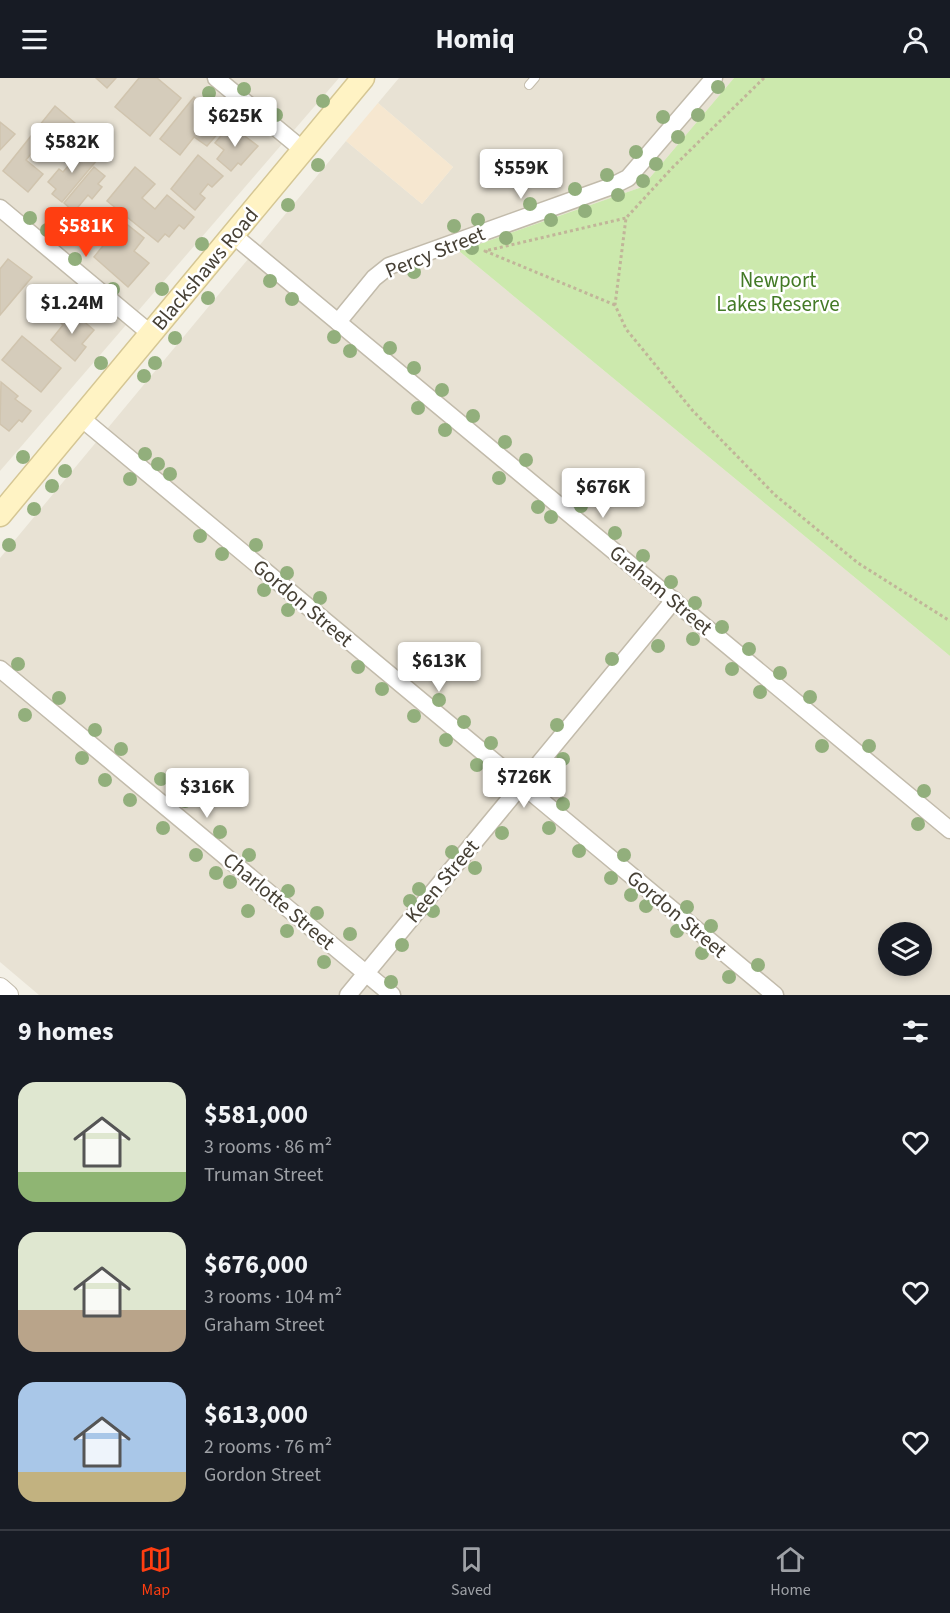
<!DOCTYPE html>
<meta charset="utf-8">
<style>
:root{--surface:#171b24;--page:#20242c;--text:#f1f3f6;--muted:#9ea1a6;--line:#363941;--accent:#ff3e11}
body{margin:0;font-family:"Source Sans 3",sans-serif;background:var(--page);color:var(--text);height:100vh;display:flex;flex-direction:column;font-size:22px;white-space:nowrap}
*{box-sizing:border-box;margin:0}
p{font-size:20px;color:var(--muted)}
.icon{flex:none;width:33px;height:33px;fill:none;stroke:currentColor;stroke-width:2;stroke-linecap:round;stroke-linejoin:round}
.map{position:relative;height:917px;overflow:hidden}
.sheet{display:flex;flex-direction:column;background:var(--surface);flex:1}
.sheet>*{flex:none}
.tools{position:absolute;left:878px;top:844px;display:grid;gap:12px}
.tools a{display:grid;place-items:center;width:54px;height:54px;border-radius:50%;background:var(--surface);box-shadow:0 3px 9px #0003;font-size:30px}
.price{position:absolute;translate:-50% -51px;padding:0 14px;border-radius:6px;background:#fff;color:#222;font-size:20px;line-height:39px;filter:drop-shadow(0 2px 3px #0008)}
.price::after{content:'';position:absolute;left:50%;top:36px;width:18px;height:14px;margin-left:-9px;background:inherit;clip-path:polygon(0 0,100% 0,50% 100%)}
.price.active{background:var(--accent);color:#fff}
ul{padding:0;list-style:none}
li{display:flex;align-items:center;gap:18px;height:150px;padding:0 18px}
li span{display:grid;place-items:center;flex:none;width:168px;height:120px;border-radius:18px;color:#555}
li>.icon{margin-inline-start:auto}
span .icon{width:72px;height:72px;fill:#fffc;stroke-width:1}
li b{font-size:26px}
h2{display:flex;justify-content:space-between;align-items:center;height:72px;padding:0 18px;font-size:26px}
header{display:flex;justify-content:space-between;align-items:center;height:78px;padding:0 18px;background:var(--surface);font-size:27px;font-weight:700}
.tab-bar{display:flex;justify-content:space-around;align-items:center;height:84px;border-top:2px solid var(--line);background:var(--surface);font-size:16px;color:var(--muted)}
.tab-bar a{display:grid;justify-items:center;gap:3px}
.tab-bar .active{color:var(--accent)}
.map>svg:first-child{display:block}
</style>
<header><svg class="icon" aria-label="menu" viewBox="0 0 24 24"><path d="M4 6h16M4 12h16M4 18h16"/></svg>Homiq<svg class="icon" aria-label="person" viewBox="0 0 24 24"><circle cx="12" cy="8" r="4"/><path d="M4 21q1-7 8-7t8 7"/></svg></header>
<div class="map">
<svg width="950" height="917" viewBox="0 0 950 917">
<rect width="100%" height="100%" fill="#f3f0e6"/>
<g fill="#e8e2d4" fill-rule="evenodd">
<polygon points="0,0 339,0 0,393"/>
<path d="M399,0H734L642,109L459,173L950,578V917H39L0,884V480L346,63L422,126L453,89L378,25ZM888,855H921V888H888Z"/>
</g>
<polygon fill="#f6e7d0" points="378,25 453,89 422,126 346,63"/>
<polygon fill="#cce9ad" points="734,0 950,0 950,578 459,173 642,109"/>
<g fill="#d5ccbb" stroke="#d0c4ae" stroke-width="1.5">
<polygon points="96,0 116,0 107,10"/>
<polygon points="139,0 157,0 181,20 150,58 115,29"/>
<polygon points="194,19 226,46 207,68 194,59 180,77 160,61"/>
<polygon points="55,28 82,51 70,65 62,58 45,78 35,71 26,82 43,96 28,114 3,93"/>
<polygon points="0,44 15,56 0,72"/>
<polygon points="230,47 258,68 241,87 238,85 231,93 217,81 224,72 215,65"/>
<polygon points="80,68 97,82 62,124 52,116 56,111 48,104 59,91 63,94 69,87 66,85"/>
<polygon points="198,77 223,98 212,109 208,106 200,116 205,120 195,132 171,111"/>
<polygon points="94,89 105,98 98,106 102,109 92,121 88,117 74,134 64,125"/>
<polygon points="135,89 155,106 142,120 155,131 167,117 194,139 184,151 179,147 169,159 165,156 158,164 107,123"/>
<polygon points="114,136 144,160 134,173 149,185 128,209 94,179 110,159 102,151"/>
<polygon points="8,181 32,199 0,237 0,191"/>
<polygon points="68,230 94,252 82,266 86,269 75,283 51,262 63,247 58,242"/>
<polygon points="22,258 61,290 41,314 2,282"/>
<polygon points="1,304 18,318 15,321 31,333 22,344 19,342 9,353 0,346"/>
</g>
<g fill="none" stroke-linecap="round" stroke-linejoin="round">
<defs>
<polyline id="service" points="529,7 535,0"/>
<g id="minor">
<polyline points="216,0 303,72"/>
<polyline points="0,130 151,256"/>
<polyline points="233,157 950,752"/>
<polyline points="338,244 374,200 389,188 612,108 628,100 714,0"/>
<polyline points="81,340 775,917"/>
<polyline points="0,591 392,917"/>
<polyline points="348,917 674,522"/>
</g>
<polyline id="tertiary" points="0,910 8,917"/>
<polyline id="secondary" points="0,437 363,0"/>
</defs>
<use href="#service" stroke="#c2bbab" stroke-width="10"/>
<use href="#minor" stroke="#c2bbab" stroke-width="19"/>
<use href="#tertiary" stroke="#c2bbab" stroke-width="22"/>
<use href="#secondary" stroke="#d5c694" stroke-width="25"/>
<g stroke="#c1b599" stroke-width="3" stroke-dasharray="3 3" stroke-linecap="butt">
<polyline points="764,0 673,89 626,140 615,227 626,251 693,333 775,417 858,485 950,543"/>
<polyline points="615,227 485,173 626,140"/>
</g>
<use href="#service" stroke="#fff" stroke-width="8"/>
<use href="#minor" stroke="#fff" stroke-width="16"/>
<use href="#tertiary" stroke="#fff" stroke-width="20"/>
<use href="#secondary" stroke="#fff3c4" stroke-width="22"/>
</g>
<g fill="#92af7c">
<circle cx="718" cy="9" r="7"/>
<circle cx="244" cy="11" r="7"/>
<circle cx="209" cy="15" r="7"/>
<circle cx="323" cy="23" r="7"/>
<circle cx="276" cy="37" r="7"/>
<circle cx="698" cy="37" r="7"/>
<circle cx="663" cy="39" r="7"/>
<circle cx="249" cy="48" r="7"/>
<circle cx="678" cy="59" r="7"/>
<circle cx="636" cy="74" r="7"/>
<circle cx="656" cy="86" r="7"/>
<circle cx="318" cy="87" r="7"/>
<circle cx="607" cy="97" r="7"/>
<circle cx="643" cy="103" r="7"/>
<circle cx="575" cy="111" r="7"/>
<circle cx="618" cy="117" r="7"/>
<circle cx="530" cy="126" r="7"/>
<circle cx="288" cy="127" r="7"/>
<circle cx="585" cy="133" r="7"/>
<circle cx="30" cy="140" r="7"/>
<circle cx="478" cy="142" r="7"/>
<circle cx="551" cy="142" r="7"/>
<circle cx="454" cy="148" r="7"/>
<circle cx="47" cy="152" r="7"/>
<circle cx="506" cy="160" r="7"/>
<circle cx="202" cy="166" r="7"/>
<circle cx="472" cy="170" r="7"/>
<circle cx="75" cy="181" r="7"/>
<circle cx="414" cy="194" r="7"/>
<circle cx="270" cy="203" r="7"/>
<circle cx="113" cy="211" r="7"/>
<circle cx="162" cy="211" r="7"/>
<circle cx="208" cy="220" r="7"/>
<circle cx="292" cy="221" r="7"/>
<circle cx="334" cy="259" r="7"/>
<circle cx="175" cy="260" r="7"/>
<circle cx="390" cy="270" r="7"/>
<circle cx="350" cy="273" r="7"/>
<circle cx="101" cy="285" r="7"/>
<circle cx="155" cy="285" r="7"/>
<circle cx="414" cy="290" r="7"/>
<circle cx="144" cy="298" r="7"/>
<circle cx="442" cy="312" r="7"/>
<circle cx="418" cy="330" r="7"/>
<circle cx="473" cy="338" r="7"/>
<circle cx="445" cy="352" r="7"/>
<circle cx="505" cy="364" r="7"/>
<circle cx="145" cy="376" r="7"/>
<circle cx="23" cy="379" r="7"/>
<circle cx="526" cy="382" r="7"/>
<circle cx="158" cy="386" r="7"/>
<circle cx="65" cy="393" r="7"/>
<circle cx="170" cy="396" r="7"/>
<circle cx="499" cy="400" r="7"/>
<circle cx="130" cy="401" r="7"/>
<circle cx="52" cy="408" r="7"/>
<circle cx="581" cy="428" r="7"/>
<circle cx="538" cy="429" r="7"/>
<circle cx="34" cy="431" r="7"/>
<circle cx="551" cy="439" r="7"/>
<circle cx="615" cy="455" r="7"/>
<circle cx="200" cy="458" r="7"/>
<circle cx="9" cy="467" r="7"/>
<circle cx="256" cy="467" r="7"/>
<circle cx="222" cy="476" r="7"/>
<circle cx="643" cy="478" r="7"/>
<circle cx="287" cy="495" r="7"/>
<circle cx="671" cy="504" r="7"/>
<circle cx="264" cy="512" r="7"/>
<circle cx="320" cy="520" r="7"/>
<circle cx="695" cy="525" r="7"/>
<circle cx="288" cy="532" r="7"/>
<circle cx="722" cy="549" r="7"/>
<circle cx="693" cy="561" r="7"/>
<circle cx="658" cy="568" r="7"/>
<circle cx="749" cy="571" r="7"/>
<circle cx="612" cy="581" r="7"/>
<circle cx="18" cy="586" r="7"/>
<circle cx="358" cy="589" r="7"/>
<circle cx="732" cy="591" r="7"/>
<circle cx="780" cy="595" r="7"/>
<circle cx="410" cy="596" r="7"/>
<circle cx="382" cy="611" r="7"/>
<circle cx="760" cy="614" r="7"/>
<circle cx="810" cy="619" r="7"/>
<circle cx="59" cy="620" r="7"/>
<circle cx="439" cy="622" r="7"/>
<circle cx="25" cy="637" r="7"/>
<circle cx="414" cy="638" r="7"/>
<circle cx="464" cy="644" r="7"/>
<circle cx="557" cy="647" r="7"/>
<circle cx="95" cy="652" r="7"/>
<circle cx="446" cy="662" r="7"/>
<circle cx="491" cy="665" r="7"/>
<circle cx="822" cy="668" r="7"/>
<circle cx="869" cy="668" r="7"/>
<circle cx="121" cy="671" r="7"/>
<circle cx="82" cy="680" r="7"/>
<circle cx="563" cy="681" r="7"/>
<circle cx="477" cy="687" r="7"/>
<circle cx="161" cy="701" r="7"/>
<circle cx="105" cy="702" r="7"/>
<circle cx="924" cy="713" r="7"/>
<circle cx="130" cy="722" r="7"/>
<circle cx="185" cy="723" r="7"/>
<circle cx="563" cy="726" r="7"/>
<circle cx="918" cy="746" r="7"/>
<circle cx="163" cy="750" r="7"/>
<circle cx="549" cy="750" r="7"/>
<circle cx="220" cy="754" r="7"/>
<circle cx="502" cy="755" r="7"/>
<circle cx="579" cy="773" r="7"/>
<circle cx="452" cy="774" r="7"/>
<circle cx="196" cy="777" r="7"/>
<circle cx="249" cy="777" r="7"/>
<circle cx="624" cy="777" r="7"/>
<circle cx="475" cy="790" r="7"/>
<circle cx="216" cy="795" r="7"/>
<circle cx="611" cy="800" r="7"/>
<circle cx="230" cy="804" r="7"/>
<circle cx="419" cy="811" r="7"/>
<circle cx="288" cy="813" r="7"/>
<circle cx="631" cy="817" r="7"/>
<circle cx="410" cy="823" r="7"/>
<circle cx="646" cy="828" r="7"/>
<circle cx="687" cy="829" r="7"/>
<circle cx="248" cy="833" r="7"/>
<circle cx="433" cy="833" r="7"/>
<circle cx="317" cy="835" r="7"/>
<circle cx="711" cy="848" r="7"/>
<circle cx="287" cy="853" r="7"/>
<circle cx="677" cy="853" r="7"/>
<circle cx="350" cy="856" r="7"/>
<circle cx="402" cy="867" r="7"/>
<circle cx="702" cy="875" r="7"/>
<circle cx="324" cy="884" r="7"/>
<circle cx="758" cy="887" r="7"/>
<circle cx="729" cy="899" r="7"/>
<circle cx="391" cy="904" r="7"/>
</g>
<g text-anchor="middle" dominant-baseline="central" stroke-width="5" stroke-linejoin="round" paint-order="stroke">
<g font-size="21" fill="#464035" stroke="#fff">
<text transform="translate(435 174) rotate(-22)">Percy Street</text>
<text transform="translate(205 191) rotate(-50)">Blackshaws Road</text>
<text transform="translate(661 512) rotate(40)">Graham Street</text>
<text transform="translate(303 525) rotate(40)">Gordon Street</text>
<text transform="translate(442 803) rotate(-50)">Keen Street</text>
<text transform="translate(279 823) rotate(40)">Charlotte Street</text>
<text transform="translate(677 836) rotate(40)">Gordon Street</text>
</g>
<g font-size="21" fill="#437a26" stroke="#fff">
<text x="778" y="202">Newport<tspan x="778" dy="24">Lakes Reserve</tspan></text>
</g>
</g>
</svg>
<div class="tools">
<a><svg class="icon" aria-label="layers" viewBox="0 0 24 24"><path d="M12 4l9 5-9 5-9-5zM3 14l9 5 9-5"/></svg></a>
</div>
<b class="price" style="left:235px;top:70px">$625K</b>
<b class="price" style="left:72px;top:96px">$582K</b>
<b class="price" style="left:521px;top:122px">$559K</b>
<b class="price active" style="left:86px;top:180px">$581K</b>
<b class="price" style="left:72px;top:257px">$1.24M</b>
<b class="price" style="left:603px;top:441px">$676K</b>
<b class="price" style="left:439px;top:615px">$613K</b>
<b class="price" style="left:524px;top:731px">$726K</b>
<b class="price" style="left:207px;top:741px">$316K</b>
</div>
<section class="sheet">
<h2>9 homes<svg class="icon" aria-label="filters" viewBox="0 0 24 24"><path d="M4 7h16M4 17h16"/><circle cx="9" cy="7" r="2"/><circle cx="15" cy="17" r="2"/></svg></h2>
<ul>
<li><span style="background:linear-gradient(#dfe7d0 75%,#8fb573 0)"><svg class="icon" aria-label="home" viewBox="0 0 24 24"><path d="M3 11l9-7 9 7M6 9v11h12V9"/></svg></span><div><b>$581,000</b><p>3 rooms · 86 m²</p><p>Truman Street</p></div><svg class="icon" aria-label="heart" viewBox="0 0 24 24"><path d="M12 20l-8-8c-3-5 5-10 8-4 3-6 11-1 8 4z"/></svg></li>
<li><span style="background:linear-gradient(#dfe7d0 65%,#b9a48a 0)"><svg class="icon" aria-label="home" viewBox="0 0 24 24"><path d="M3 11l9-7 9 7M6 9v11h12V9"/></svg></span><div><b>$676,000</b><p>3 rooms · 104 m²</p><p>Graham Street</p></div><svg class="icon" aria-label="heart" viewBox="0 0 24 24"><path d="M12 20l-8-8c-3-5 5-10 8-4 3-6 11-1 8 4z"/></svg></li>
<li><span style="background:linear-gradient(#a9c7e8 75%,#c2b280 0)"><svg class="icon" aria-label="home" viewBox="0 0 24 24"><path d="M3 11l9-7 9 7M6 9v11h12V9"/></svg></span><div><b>$613,000</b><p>2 rooms · 76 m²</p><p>Gordon Street</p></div><svg class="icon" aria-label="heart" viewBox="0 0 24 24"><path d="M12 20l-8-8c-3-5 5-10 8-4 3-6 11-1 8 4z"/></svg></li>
</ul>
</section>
<nav class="tab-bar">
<a class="active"><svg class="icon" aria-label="map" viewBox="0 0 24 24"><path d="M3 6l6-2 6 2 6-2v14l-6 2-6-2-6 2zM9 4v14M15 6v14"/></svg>Map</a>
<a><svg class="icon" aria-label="saved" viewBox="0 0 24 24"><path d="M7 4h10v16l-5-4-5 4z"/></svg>Saved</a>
<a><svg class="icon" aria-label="home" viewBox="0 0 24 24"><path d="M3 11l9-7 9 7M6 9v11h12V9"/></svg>Home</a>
</nav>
